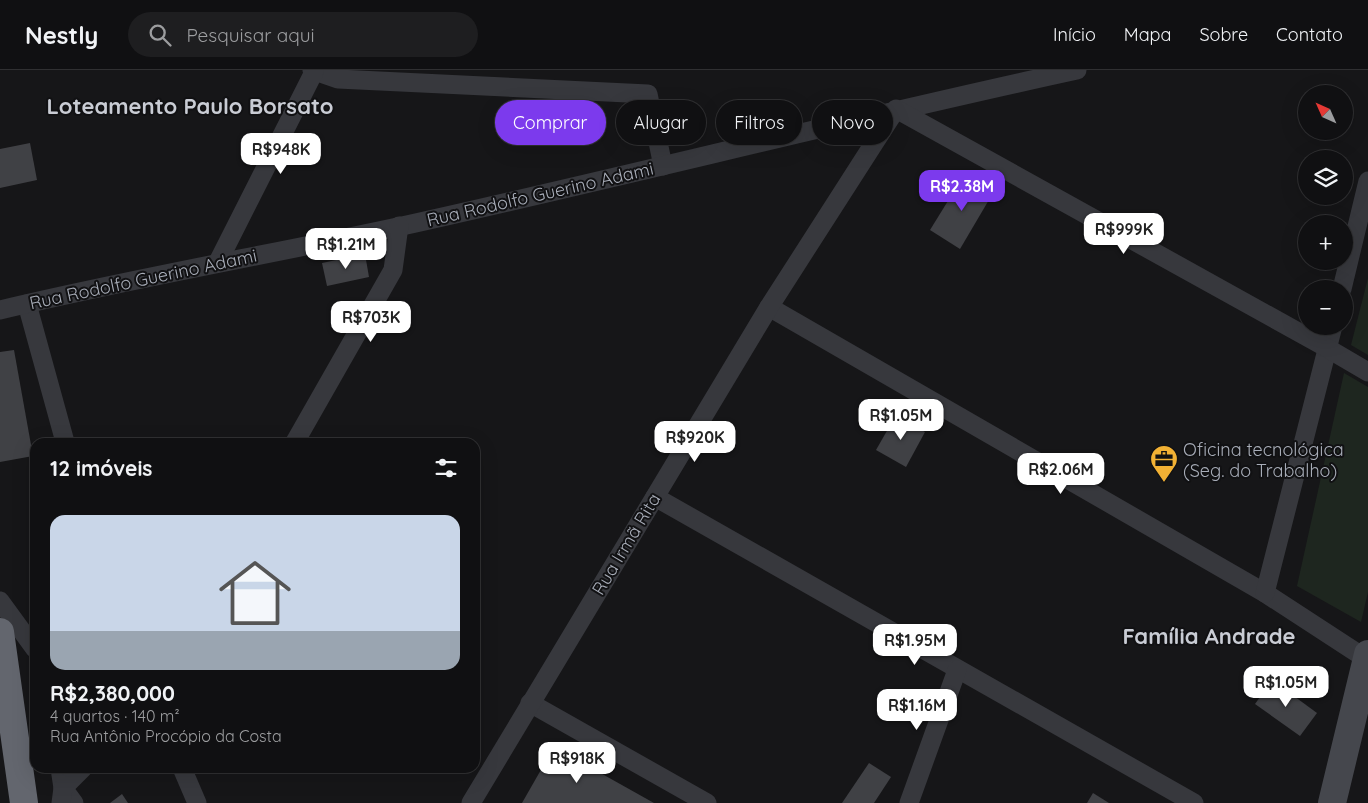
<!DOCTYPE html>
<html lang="pt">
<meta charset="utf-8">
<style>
:root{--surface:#101012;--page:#1e1e20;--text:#f1f3f6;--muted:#9c9d9f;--line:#303032;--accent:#7c3aed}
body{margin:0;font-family:Quicksand,sans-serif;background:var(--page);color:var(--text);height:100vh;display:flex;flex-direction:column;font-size:19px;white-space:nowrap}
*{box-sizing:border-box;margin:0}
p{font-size:16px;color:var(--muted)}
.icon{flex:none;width:28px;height:28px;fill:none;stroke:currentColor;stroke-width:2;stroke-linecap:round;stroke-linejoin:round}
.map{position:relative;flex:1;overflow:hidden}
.sheet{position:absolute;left:30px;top:368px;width:450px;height:335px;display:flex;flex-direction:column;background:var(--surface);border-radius:15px;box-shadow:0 5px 20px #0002,0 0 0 1px var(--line)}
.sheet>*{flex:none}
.guide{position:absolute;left:495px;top:30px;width:475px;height:45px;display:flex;gap:10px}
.needle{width:32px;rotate:315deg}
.tools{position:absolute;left:1298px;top:15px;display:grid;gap:10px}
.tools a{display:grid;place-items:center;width:55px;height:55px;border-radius:50%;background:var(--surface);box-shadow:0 5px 20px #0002,0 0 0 1px var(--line);font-size:25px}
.price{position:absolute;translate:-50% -42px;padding:0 11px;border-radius:10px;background:#fff;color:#222;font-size:16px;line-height:32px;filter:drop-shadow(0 1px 2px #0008)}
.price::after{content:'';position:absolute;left:50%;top:30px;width:15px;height:11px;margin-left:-8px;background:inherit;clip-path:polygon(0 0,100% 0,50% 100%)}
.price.active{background:var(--accent);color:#fff}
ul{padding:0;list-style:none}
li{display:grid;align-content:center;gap:10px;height:265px;padding:0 20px}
li span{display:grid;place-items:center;height:155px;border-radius:15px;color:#555}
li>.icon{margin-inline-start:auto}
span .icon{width:90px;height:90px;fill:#fffc;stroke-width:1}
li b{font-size:21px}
h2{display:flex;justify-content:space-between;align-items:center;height:60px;padding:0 20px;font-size:21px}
.pill{padding:0 18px;border-radius:22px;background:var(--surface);box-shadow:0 5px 20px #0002,0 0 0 1px var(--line);font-size:18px;line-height:45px}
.pill.active{background:var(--accent);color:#fff}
header{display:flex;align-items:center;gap:30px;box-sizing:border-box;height:70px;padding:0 25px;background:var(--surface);border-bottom:1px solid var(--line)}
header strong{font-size:24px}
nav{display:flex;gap:28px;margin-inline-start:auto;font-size:18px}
.search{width:350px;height:45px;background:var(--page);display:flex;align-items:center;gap:12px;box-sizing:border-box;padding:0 18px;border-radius:28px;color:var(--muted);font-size:19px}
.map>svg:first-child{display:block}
</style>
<header>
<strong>Nestly</strong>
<div class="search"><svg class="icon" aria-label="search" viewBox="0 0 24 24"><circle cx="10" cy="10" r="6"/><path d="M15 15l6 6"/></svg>Pesquisar aqui</div>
<nav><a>Início</a><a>Mapa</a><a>Sobre</a><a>Contato</a></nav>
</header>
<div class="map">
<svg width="1368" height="733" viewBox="0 0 1368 733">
<rect width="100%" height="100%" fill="#161618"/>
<g fill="#1e261f">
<polygon points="1368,208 1368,285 1351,275"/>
<polygon points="1344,303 1368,317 1368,522 1361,552 1297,516"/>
</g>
<g fill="#404145">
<polygon points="30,73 37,110 0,118 0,79"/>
<polygon points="964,105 993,123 960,179 930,160"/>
<polygon points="365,184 369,207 327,216 322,193"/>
<polygon points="14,280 33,386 0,392 0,282"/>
<polygon points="896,345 925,362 906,397 876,380"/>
<polygon points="1272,610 1317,643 1300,666 1255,634"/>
<polygon points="554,677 654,733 522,733"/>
<polygon points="869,693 891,707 874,733 842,733"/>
<polygon points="1093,723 1109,733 1087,733"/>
<polygon points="122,724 128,733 110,733"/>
</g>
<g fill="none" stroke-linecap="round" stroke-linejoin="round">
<g stroke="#37383d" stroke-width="19">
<polyline points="312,0 338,9 648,24 663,96"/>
<polyline points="218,192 314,2"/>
<polyline points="1342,219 1368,111"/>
<polyline points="27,234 65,372"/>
<polyline points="769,237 1265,523 1368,590"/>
<path d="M0,240C133,208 268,185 402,156C627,106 851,49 1077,0"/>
<polyline points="295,372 393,200 399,156"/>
<polyline points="655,427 1194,733"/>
<polyline points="1265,523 1333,256"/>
<polyline points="0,531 35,579"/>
<polyline points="530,633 707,733"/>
<polyline points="60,698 63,718 74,733"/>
<polyline points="182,698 197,733"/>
<polyline points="61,733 63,718 83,698"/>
<polyline points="471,733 769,237 896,39 1327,278 1368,302"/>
<polyline points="909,733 957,600"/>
</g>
<polyline stroke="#45474d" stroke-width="28" points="1332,733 1368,584"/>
<polyline stroke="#63666e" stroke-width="28" points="0,562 24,733"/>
</g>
<defs>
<symbol id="office-pin" viewBox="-11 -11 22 30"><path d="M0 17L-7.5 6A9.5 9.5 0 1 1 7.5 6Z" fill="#f2b134" stroke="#111113"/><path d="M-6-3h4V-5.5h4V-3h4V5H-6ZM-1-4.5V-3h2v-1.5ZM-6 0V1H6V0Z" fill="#111"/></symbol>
</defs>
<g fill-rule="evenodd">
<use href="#office-pin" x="1148" y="373" width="32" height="43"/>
</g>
<g text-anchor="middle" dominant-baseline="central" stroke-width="4" stroke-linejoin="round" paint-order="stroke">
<g font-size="18" fill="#a8adb8" stroke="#111113">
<text transform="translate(540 124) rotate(-13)">Rua Rodolfo Guerino Adami</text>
<text transform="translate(143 209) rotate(-12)">Rua Rodolfo Guerino Adami</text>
<text transform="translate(626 474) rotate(-59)">Rua Irmã Rita</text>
</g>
<g font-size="18" fill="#a8adb8" stroke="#111113" text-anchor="start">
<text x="1183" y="379">Oficina tecnológica<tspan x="1183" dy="21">(Seg. do Trabalho)</tspan></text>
</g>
<g font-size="22" font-weight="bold" fill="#c9ccd4" stroke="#111113">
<text x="190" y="36">Loteamento Paulo Borsato</text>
<text x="1209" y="566">Família Andrade</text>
</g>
</g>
</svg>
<div class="tools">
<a><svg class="needle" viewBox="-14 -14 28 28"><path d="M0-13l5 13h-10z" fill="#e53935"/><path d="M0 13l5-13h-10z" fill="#9c9d9f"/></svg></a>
<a><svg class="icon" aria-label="layers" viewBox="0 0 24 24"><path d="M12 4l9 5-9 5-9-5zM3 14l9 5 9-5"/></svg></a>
<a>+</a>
<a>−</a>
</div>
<b class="price" style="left:281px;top:105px">R$948K</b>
<b class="price active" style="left:962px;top:142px">R$2.38M</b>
<b class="price" style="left:1124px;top:185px">R$999K</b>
<b class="price" style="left:346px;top:200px">R$1.21M</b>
<b class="price" style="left:371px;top:273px">R$703K</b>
<b class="price" style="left:901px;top:371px">R$1.05M</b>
<b class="price" style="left:695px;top:393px">R$920K</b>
<b class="price" style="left:1061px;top:425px">R$2.06M</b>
<b class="price" style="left:915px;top:596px">R$1.95M</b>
<b class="price" style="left:1286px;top:638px">R$1.05M</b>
<b class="price" style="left:917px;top:661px">R$1.16M</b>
<b class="price" style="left:577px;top:714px">R$918K</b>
<div class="guide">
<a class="pill active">Comprar</a>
<a class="pill">Alugar</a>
<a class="pill">Filtros</a>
<a class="pill">Novo</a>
</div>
<section class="sheet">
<h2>12 imóveis<svg class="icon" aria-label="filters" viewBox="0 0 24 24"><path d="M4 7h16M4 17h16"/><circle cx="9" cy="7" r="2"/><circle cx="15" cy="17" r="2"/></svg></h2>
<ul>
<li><span style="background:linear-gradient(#c9d6e8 75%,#9aa5b1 0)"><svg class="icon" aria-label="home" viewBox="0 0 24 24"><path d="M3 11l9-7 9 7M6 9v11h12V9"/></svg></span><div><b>R$2,380,000</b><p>4 quartos · 140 m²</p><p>Rua Antônio Procópio da Costa</p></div></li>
</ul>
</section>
</div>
